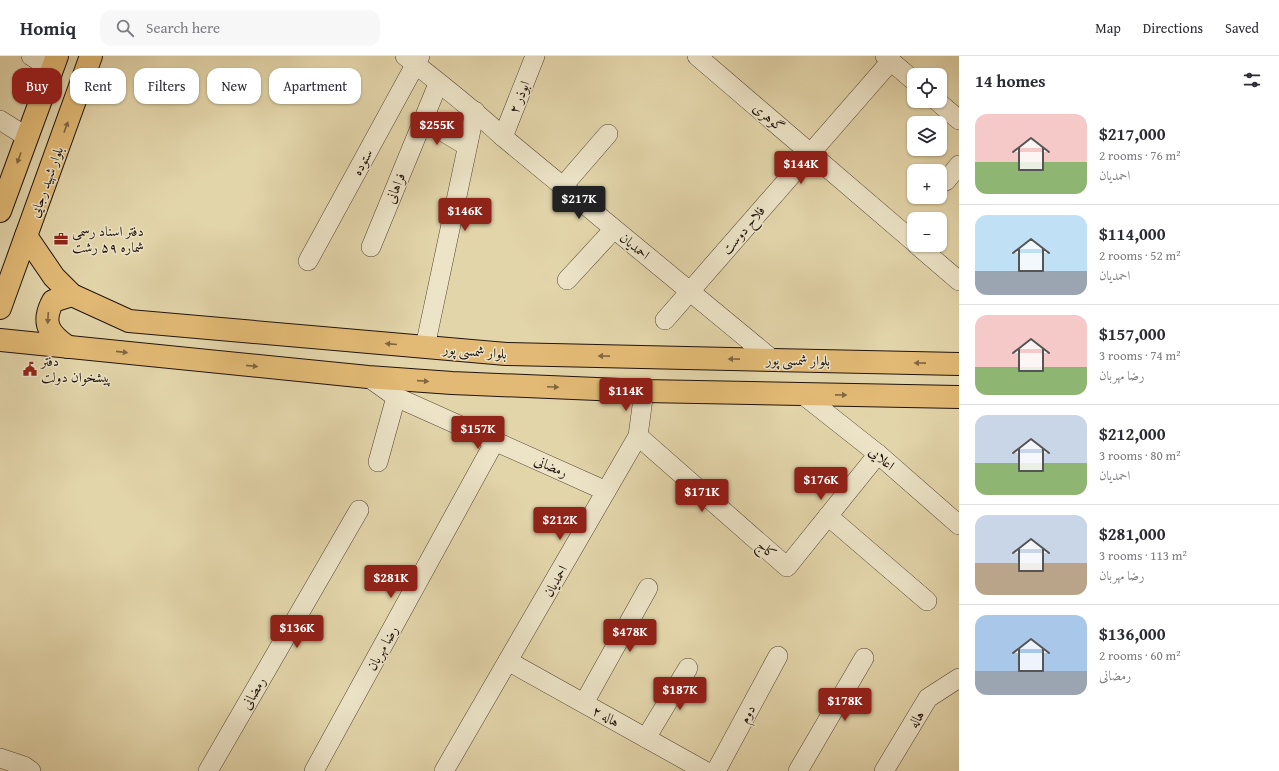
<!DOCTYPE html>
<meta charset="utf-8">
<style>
:root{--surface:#fff;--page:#f7f7f7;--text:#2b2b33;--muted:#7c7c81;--line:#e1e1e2;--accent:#8f2418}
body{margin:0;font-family:"Gentium Book Plus",Amiri,serif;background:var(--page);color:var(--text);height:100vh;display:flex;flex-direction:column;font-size:15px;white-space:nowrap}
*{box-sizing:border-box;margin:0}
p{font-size:13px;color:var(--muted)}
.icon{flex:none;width:22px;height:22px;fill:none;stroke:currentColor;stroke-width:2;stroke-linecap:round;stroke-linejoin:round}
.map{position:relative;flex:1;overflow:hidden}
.side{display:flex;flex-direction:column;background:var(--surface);width:320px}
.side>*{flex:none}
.top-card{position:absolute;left:12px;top:12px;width:380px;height:36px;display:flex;gap:8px}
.tools{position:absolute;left:907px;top:12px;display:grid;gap:8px}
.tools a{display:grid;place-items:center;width:40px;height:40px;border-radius:8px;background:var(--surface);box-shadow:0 1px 3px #0004;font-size:20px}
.price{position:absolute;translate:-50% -34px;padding:0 9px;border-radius:4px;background:var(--accent);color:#fff;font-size:13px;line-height:26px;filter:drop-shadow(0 1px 2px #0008)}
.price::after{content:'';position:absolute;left:50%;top:24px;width:12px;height:9px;margin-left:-6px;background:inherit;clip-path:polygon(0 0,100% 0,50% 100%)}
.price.on{background:#222;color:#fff}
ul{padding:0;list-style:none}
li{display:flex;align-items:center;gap:12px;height:100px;padding:0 16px}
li+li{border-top:1px solid var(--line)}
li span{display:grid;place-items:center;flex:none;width:112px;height:80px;border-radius:12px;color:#555}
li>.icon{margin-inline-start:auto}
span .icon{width:48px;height:48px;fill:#fffc;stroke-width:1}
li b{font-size:17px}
h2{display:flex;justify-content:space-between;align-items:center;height:48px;padding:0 16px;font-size:17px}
.tag{padding:0 14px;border-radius:12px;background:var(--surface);box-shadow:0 1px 3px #0004;font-size:14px;line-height:36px}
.tag.on{background:var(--accent);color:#fff}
header{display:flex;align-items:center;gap:24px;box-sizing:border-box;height:56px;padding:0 20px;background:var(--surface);border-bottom:1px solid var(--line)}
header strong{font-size:19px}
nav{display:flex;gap:22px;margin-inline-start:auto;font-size:14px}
.search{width:280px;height:36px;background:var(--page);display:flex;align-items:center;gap:10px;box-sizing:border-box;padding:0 14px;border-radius:12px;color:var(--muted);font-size:15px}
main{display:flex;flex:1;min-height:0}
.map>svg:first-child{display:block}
</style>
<header>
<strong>Homiq</strong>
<div class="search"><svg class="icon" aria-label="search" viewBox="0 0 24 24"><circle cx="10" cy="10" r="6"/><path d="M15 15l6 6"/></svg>Search here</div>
<nav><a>Map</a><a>Directions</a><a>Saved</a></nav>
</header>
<main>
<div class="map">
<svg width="959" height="715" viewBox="0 0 959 715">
<rect width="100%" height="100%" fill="#e3d5aa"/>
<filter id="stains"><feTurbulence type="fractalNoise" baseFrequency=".005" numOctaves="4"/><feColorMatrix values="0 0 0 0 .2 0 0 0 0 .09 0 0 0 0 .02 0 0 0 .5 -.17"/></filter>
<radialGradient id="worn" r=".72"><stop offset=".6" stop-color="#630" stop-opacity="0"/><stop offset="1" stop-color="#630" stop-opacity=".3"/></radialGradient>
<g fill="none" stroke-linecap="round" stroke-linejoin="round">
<defs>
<g id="minor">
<polyline points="31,0 52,13"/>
<path d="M405,0C438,26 472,52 503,81L773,304"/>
<polyline points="697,0 914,186"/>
<polyline points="885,0 914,25"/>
<polyline points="937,45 959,64"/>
<polyline points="0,64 27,81"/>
<polyline points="423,64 467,90"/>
<polyline points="503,81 535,0"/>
<polyline points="946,125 959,109"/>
<polyline points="563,130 608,78"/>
<polyline points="917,189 959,225"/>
<polyline points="371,191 438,28"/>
<polyline points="308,205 420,0"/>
<polyline points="567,224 614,173"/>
<polyline points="665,264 891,5"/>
<polyline points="425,291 475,55"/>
<polyline points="368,321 396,341 606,435"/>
<polyline points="802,338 878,398 959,469"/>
<polyline points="638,380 787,511 878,398"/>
<polyline points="378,406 396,341"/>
<polyline points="828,460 927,545"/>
<polyline points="508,605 705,715"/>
<polyline points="584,647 648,532"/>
<polyline points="646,682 688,612"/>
<polyline points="0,702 24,710 31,715"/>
<polyline points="208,715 359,454"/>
<polyline points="314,715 495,385"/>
<polyline points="444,715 638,380 644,335"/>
<polyline points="716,715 778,600"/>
<polyline points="798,715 864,602"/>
<polyline points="884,715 928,642 959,622"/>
</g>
<g id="major">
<polyline points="0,155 57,0"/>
<polyline points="26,180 54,221 72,239 129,265 506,298 959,308"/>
<polyline points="0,252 91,0"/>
<polyline points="0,284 368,321 452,327 644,335 959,341"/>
<path d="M68,291C49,278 41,267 53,245L72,239"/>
</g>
</defs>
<use href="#minor" stroke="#524433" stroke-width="20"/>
<use href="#major" stroke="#21130b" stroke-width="24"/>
<use href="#minor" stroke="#ede4c8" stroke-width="19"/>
<use href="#major" stroke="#e2ba75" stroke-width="22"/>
</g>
<defs><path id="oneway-solid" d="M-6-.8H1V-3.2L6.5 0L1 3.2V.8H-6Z"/></defs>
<g fill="#826640">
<use href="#oneway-solid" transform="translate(66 71) rotate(-70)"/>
<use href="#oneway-solid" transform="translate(19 102) rotate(110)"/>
<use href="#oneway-solid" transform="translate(48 262) rotate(93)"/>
<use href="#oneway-solid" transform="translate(391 288) rotate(-175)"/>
<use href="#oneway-solid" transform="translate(122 296) rotate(6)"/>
<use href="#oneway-solid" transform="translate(604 300) rotate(-179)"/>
<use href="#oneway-solid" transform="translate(734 303) rotate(-179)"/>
<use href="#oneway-solid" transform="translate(920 307) rotate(-179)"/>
<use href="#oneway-solid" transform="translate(252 310) rotate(6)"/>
<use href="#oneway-solid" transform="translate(423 325) rotate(4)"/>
<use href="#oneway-solid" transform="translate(553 331) rotate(3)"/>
<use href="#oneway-solid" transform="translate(841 339) rotate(1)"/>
</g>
<defs>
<symbol id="office-bare" viewBox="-9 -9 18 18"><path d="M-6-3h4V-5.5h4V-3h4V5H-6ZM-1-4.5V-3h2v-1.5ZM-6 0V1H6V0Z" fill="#8f2418" stroke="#ede4c8" stroke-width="2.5" paint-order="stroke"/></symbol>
<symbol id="civic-bare" viewBox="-9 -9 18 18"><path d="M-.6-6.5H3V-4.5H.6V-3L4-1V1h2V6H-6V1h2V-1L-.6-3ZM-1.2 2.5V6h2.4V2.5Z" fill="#8f2418" stroke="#ede4c8" stroke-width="2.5" paint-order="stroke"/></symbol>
</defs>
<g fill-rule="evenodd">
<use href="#office-bare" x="51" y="173" width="20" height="20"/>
<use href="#civic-bare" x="20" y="303" width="20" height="20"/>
</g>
<g text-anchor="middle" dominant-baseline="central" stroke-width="3" stroke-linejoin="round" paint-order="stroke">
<g font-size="14" fill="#21130b" stroke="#ede4c8">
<text transform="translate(519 41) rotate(-68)">ابوذر ۲</text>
<text transform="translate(769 61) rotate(40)">گوهری</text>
<text transform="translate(362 106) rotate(-61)">ستوده</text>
<text transform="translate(46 126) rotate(-70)">بلوار شهید رجایی</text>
<text transform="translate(395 132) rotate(-68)">فراهانی</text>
<text transform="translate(743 174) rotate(-50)">فلاح دوست</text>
<text transform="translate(635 190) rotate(39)">احمدیان</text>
<text transform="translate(475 295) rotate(5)">بلوار شمسی پور</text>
<text transform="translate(798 304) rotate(1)">بلوار شمسی پور</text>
<text transform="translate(882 402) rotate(40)">اعلایی</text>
<text transform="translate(551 410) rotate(24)">رمضانی</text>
<text transform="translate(767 493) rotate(41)">کاج</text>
<text transform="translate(555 525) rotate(-60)">احمدیان</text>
<text transform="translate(382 592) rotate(-61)">رضا مهربان</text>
<text transform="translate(253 637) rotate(-60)">رمضانی</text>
<text transform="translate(747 658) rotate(-62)">دوم</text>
<text transform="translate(606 660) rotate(29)">هاله ۲</text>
<text transform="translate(916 663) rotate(-59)">هاله</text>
</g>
<g font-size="14" fill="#21130b" stroke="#ede4c8" text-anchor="start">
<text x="72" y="175">دفتر اسناد رسمی<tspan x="72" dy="16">شماره ۵۹ رشت</tspan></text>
<text x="41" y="305">دفتر<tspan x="41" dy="16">پیشخوان دولت</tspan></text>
</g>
</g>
<rect width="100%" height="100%" filter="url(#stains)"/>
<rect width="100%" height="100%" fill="url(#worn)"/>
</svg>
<div class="tools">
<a><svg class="icon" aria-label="locate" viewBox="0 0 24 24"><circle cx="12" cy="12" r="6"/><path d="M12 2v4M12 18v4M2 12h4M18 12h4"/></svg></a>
<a><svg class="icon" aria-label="layers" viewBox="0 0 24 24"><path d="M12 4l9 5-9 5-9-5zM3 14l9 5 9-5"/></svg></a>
<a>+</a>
<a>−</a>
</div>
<b class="price" style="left:437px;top:90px">$255K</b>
<b class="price" style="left:801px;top:129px">$144K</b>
<b class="price on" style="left:579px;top:164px">$217K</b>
<b class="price" style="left:465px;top:176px">$146K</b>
<b class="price" style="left:626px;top:356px">$114K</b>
<b class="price" style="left:478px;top:394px">$157K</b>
<b class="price" style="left:821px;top:445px">$176K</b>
<b class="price" style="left:702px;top:457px">$171K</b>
<b class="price" style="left:560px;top:485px">$212K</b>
<b class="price" style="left:391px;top:543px">$281K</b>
<b class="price" style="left:297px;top:593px">$136K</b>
<b class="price" style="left:630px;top:597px">$478K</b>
<b class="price" style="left:680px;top:655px">$187K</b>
<b class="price" style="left:845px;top:666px">$178K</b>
<div class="top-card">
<a class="tag on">Buy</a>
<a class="tag">Rent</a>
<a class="tag">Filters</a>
<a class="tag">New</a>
<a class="tag">Apartment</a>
</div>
</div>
<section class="side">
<h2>14 homes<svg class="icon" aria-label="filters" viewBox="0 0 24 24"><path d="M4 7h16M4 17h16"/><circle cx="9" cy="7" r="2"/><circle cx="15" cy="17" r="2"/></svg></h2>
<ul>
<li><span style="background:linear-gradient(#f6c9c9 60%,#8fb573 0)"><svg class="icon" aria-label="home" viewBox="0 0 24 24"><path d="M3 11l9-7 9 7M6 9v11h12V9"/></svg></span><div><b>$217,000</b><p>2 rooms · 76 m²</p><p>احمدیان</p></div></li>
<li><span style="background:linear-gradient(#bfe0f5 70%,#9aa5b1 0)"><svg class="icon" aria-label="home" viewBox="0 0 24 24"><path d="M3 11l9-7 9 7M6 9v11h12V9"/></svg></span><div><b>$114,000</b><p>2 rooms · 52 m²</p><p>احمدیان</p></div></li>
<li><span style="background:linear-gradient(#f6c9c9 65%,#8fb573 0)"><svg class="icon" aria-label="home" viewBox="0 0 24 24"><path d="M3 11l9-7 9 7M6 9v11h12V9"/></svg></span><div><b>$157,000</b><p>3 rooms · 74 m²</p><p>رضا مهربان</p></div></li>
<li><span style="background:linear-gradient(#c9d6e8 60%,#8fb573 0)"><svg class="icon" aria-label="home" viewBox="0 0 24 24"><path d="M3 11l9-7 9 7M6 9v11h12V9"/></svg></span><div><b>$212,000</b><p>3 rooms · 80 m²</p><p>احمدیان</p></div></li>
<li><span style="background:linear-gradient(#c9d6e8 60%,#b9a48a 0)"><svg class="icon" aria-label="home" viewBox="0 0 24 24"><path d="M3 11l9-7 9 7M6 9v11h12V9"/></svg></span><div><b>$281,000</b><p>3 rooms · 113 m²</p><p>رضا مهربان</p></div></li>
<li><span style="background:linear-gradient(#a9c7e8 70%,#9aa5b1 0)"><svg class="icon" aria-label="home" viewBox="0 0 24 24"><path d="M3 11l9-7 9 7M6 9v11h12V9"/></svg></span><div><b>$136,000</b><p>2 rooms · 60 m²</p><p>رمضانی</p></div></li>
</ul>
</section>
</main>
